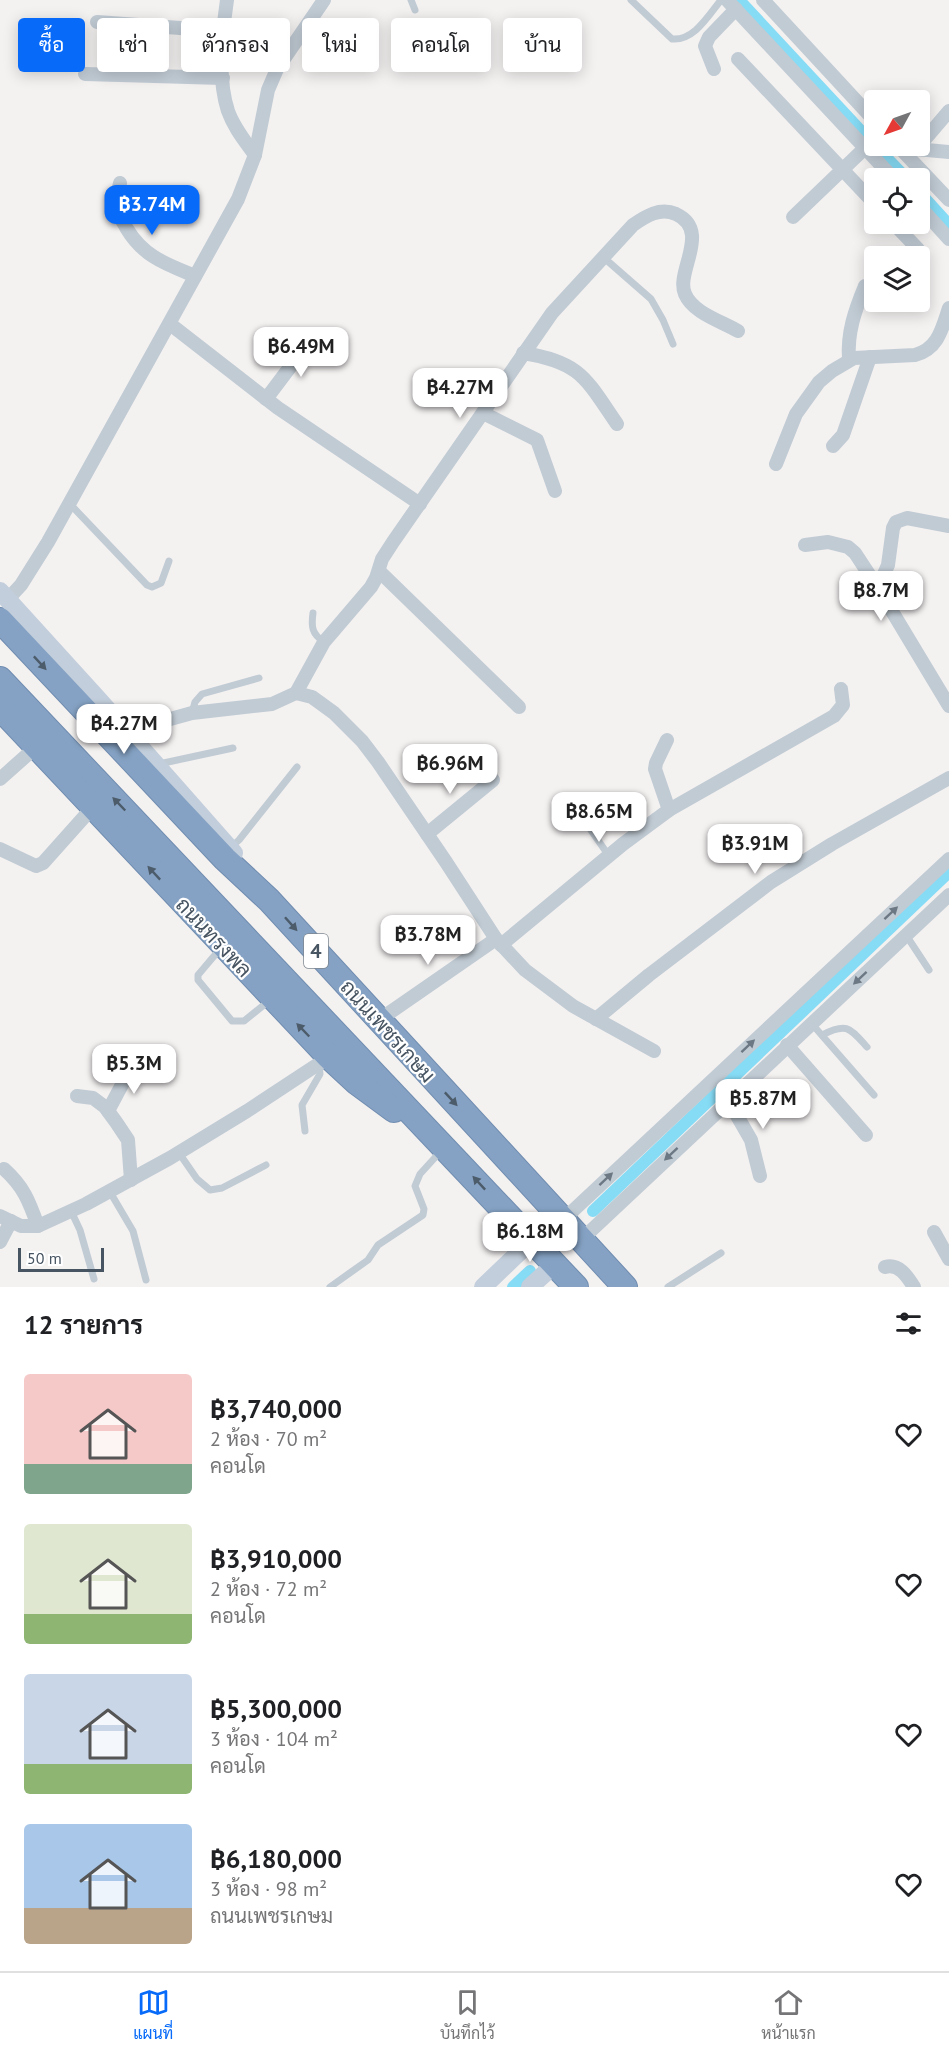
<!DOCTYPE html>
<html lang="th">
<meta charset="utf-8">
<style>
:root{--surface:#fff;--page:#f6f6f6;--text:#202124;--muted:#757577;--line:#e0e0e0;--accent:#076af8}
body{margin:0;font-family:"PT Sans",Sarabun,sans-serif;background:var(--page);color:var(--text);height:100vh;display:flex;flex-direction:column;font-size:22px;white-space:nowrap}
*{box-sizing:border-box;margin:0}
p{font-size:20px;color:var(--muted)}
.icon{flex:none;width:33px;height:33px;fill:none;stroke:currentColor;stroke-width:2;stroke-linecap:round;stroke-linejoin:round}
.map{position:relative;height:1287px;overflow:hidden}
.details{display:flex;flex-direction:column;background:var(--surface);flex:1}
.details>*{flex:none}
.hud{position:absolute;left:18px;top:18px;width:600px;height:54px;display:flex;gap:12px}
.needle{width:39px;rotate:230deg}
.buttons{position:absolute;left:864px;top:90px;display:grid;gap:12px}
.buttons a{display:grid;place-items:center;width:66px;height:66px;border-radius:6px;background:var(--surface);box-shadow:0 3px 15px #0003;font-size:30px}
.scale{position:absolute;left:18px;bottom:15px;width:86px;box-sizing:border-box;padding-left:6px;border:3px solid #475461;border-top:0;font-size:16px;line-height:21px;white-space:nowrap;color:#475461;-webkit-text-stroke:4px #fff;paint-order:stroke}
.price{position:absolute;translate:-50% -51px;padding:0 14px;border-radius:12px;background:#fff;color:#222;font-size:20px;line-height:39px;filter:drop-shadow(0 2px 3px #0008)}
.price::after{content:'';position:absolute;left:50%;top:36px;width:18px;height:14px;margin-left:-9px;background:inherit;clip-path:polygon(0 0,100% 0,50% 100%)}
.price.on{background:var(--accent);color:#fff}
ul{padding:0;list-style:none}
li{display:flex;align-items:center;gap:18px;height:150px;padding:0 24px}
li span{display:grid;place-items:center;flex:none;width:168px;height:120px;border-radius:6px;color:#555}
li>.icon{margin-inline-start:auto}
span .icon{width:72px;height:72px;fill:#fffc;stroke-width:1}
li b{font-size:26px}
h2{display:flex;justify-content:space-between;align-items:center;height:72px;padding:0 24px;font-size:26px}
.tag{padding:0 21px;border-radius:6px;background:var(--surface);box-shadow:0 3px 15px #0003;font-size:21px;line-height:54px}
.tag.on{background:var(--accent);color:#fff}
.dock{display:flex;justify-content:space-around;align-items:center;height:84px;border-top:2px solid var(--line);background:var(--surface);font-size:16px;color:var(--muted)}
.dock a{display:grid;justify-items:center;gap:3px}
.dock .on{color:var(--accent)}
.map>svg:first-child{display:block}
</style>
<div class="map">
<svg width="949" height="1287" viewBox="0 0 949 1287">
<rect width="100%" height="100%" fill="#f4f1f1"/>
<g fill="none" stroke-linecap="round" stroke-linejoin="round">
<g stroke="#86dbf5" stroke-width="12">
<polyline points="739,0 874,145"/>
<polyline points="875,146 906,178"/>
<polyline points="920,193 949,225"/>
<polyline points="593,1211 949,872"/>
<polyline points="513,1287 530,1271"/>
</g>
<defs>
<g id="highway">
<polyline points="0,620 225,859 269,900 625,1287"/>
<polyline points="0,679 576,1287"/>
<polyline points="0,708 329,1057 356,1082 394,1110"/>
</g>
</defs>
<use href="#highway" stroke="#708db0" stroke-width="26"/>
<g stroke="#c1cbd4" stroke-width="7">
<polyline points="411,0 415,10"/>
<path d="M631,0L672,39C694,41 708,16 721,0"/>
<polyline points="603,257 651,299 663,320 673,344"/>
<polyline points="69,503 147,585 152,587 161,583 169,561"/>
<path d="M313,613C311,627 312,634 324,642"/>
<polyline points="192,713 195,702 202,694 259,678"/>
<polyline points="159,764 233,748"/>
<polyline points="586,823 609,856"/>
<polyline points="230,848 239,840 297,767"/>
<polyline points="906,935 929,970"/>
<polyline points="220,949 198,975 198,980 232,1021 244,1021 270,1000"/>
<polyline points="812,1024 874,1095"/>
<path d="M822,1035C847,1022 850,1028 867,1047"/>
<polyline points="305,1131 302,1105 320,1074 319,1065"/>
<polyline points="179,1153 197,1179 210,1190 222,1188 266,1165"/>
<polyline points="110,1192 133,1231 146,1280"/>
<polyline points="71,1211 80,1230 94,1279"/>
<polyline points="330,1287 368,1260 378,1245 423,1215 424,1209 415,1186 420,1174 441,1151"/>
<polyline points="668,1287 721,1253"/>
</g>
<g stroke="#c1cbd4" stroke-width="14">
<path d="M227,0C222,35 217,77 228,111C234,128 245,141 255,155"/>
<polyline points="727,0 893,178"/>
<polyline points="763,0 874,120"/>
<polyline points="97,22 222,31"/>
<polyline points="738,59 874,203"/>
<polyline points="714,69 705,46 709,37 736,9"/>
<polyline points="85,74 223,78"/>
<polyline points="920,145 949,111"/>
<polyline points="898,146 949,200"/>
<polyline points="916,149 949,152"/>
<path d="M120,183C119,189 116,196 116,202C117,212 122,221 127,229C144,257 166,264 195,276"/>
<polyline points="920,207 949,239"/>
<polyline points="793,217 865,148"/>
<polyline points="894,224 918,249"/>
<polyline points="170,324 278,408 420,504"/>
<path d="M523,353C581,362 586,379 617,424"/>
<path d="M849,359C847,333 855,310 865,286"/>
<polyline points="266,399 312,338"/>
<polyline points="483,413 537,440 555,491"/>
<polyline points="833,446 843,435 870,357"/>
<path d="M776,464L796,414L819,382L832,371L854,358L915,355C938,349 942,329 949,308"/>
<polyline points="805,545 828,542 848,547 855,553 878,588 949,706"/>
<polyline points="379,571 519,707"/>
<polyline points="878,588 888,565 893,528 896,522 907,518 949,526"/>
<polyline points="8,599 21,585 48,542 238,199 255,155 268,90 277,69 324,0"/>
<polyline points="296,693 312,697 334,713 362,741 378,762 446,862 496,939 525,970 573,1006 654,1051"/>
<path d="M127,731L192,713L272,704L296,693L324,642L371,587L376,578L382,559L393,542L552,313L633,225C646,216 660,207 676,214C712,231 675,272 685,294C693,313 721,321 738,331"/>
<polyline points="0,779 36,747"/>
<polyline points="669,810 834,716 843,705 841,689"/>
<polyline points="427,834 493,780"/>
<polyline points="0,849 36,866 43,863 93,807"/>
<polyline points="501,945 623,844 669,810 655,769 656,763 667,740"/>
<polyline points="596,1019 649,975 771,882 832,844 949,778"/>
<polyline points="379,1020 496,939"/>
<polyline points="787,1045 866,1135"/>
<polyline points="77,1096 93,1098 105,1107 116,1122 128,1140 131,1180"/>
<polyline points="728,1100 751,1140 760,1176"/>
<polyline points="108,1111 133,1064"/>
<path d="M4,1169C24,1187 29,1201 38,1226"/>
<polyline points="0,1216 21,1226 38,1226 86,1204 170,1158 247,1111 329,1057"/>
<polyline points="563,1220 949,859"/>
<polyline points="934,1232 949,1259"/>
<polyline points="581,1240 949,895"/>
<polyline points="0,1242 11,1221"/>
<path d="M885,1267C899,1263 907,1276 914,1287"/>
</g>
<g stroke="#c2cedb" stroke-width="18">
<polyline points="0,591 100,701 234,853"/>
<polyline points="483,1287 532,1240"/>
<polyline points="530,1287 554,1265"/>
</g>
<use href="#highway" stroke="#85a2c4" stroke-width="24"/>
</g>
<defs><path id="oneway-solid" d="M-6-.8H1V-3.2L6.5 0L1 3.2V.8H-6Z" transform="scale(1.5)"/></defs>
<g fill="#4d5c6b">
<use href="#oneway-solid" transform="translate(40 663) rotate(47)"/>
<use href="#oneway-solid" transform="translate(119 804) rotate(-134)"/>
<use href="#oneway-solid" transform="translate(154 873) rotate(-133)"/>
<use href="#oneway-solid" transform="translate(291 924) rotate(48)"/>
<use href="#oneway-solid" transform="translate(303 1030) rotate(-134)"/>
<use href="#oneway-solid" transform="translate(451 1099) rotate(47)"/>
<use href="#oneway-solid" transform="translate(479 1183) rotate(-133)"/>
</g>
<g fill="#6c7884">
<use href="#oneway-solid" transform="translate(891 913) rotate(-43)"/>
<use href="#oneway-solid" transform="translate(860 978) rotate(137)"/>
<use href="#oneway-solid" transform="translate(748 1046) rotate(-43)"/>
<use href="#oneway-solid" transform="translate(671 1154) rotate(137)"/>
<use href="#oneway-solid" transform="translate(606 1179) rotate(-43)"/>
</g>
<g text-anchor="middle" dominant-baseline="central" stroke-width="4.5" stroke-linejoin="round" paint-order="stroke">
<rect fill="#fff" stroke="#7e8790" stroke-width="1.5" x="304" y="934" width="24" height="34" rx="4.5"/>
<g font-size="20" font-weight="bold" fill="#475461">
<text x="316" y="951">4</text>
</g>
<g font-size="21" fill="#475461" stroke="#fff">
<text transform="translate(214 937) rotate(47)">ถนนทรงพล</text>
<text transform="translate(388 1031) rotate(48)">ถนนเพชรเกษม</text>
</g>
</g>
</svg>
<div class="buttons">
<a><svg class="needle" viewBox="-14 -14 28 28"><path d="M0-13l5 13h-10z" fill="#e53935"/><path d="M0 13l5-13h-10z" fill="#757577"/></svg></a>
<a><svg class="icon" aria-label="locate" viewBox="0 0 24 24"><circle cx="12" cy="12" r="6"/><path d="M12 2v4M12 18v4M2 12h4M18 12h4"/></svg></a>
<a><svg class="icon" aria-label="layers" viewBox="0 0 24 24"><path d="M12 4l9 5-9 5-9-5zM3 14l9 5 9-5"/></svg></a>
</div>
<div class="scale">50 m</div>
<b class="price on" style="left:152px;top:236px">฿3.74M</b>
<b class="price" style="left:301px;top:378px">฿6.49M</b>
<b class="price" style="left:460px;top:419px">฿4.27M</b>
<b class="price" style="left:881px;top:622px">฿8.7M</b>
<b class="price" style="left:124px;top:755px">฿4.27M</b>
<b class="price" style="left:450px;top:795px">฿6.96M</b>
<b class="price" style="left:599px;top:843px">฿8.65M</b>
<b class="price" style="left:755px;top:875px">฿3.91M</b>
<b class="price" style="left:428px;top:966px">฿3.78M</b>
<b class="price" style="left:134px;top:1095px">฿5.3M</b>
<b class="price" style="left:763px;top:1130px">฿5.87M</b>
<b class="price" style="left:530px;top:1263px">฿6.18M</b>
<div class="hud">
<a class="tag on">ซื้อ</a>
<a class="tag">เช่า</a>
<a class="tag">ตัวกรอง</a>
<a class="tag">ใหม่</a>
<a class="tag">คอนโด</a>
<a class="tag">บ้าน</a>
</div>
</div>
<section class="details">
<h2>12 รายการ<svg class="icon" aria-label="filters" viewBox="0 0 24 24"><path d="M4 7h16M4 17h16"/><circle cx="9" cy="7" r="2"/><circle cx="15" cy="17" r="2"/></svg></h2>
<ul>
<li><span style="background:linear-gradient(#f6c9c9 75%,#7fa58c 0)"><svg class="icon" aria-label="home" viewBox="0 0 24 24"><path d="M3 11l9-7 9 7M6 9v11h12V9"/></svg></span><div><b>฿3,740,000</b><p>2 ห้อง · 70 m²</p><p>คอนโด</p></div><svg class="icon" aria-label="heart" viewBox="0 0 24 24"><path d="M12 20l-8-8c-3-5 5-10 8-4 3-6 11-1 8 4z"/></svg></li>
<li><span style="background:linear-gradient(#dfe7d0 75%,#8fb573 0)"><svg class="icon" aria-label="home" viewBox="0 0 24 24"><path d="M3 11l9-7 9 7M6 9v11h12V9"/></svg></span><div><b>฿3,910,000</b><p>2 ห้อง · 72 m²</p><p>คอนโด</p></div><svg class="icon" aria-label="heart" viewBox="0 0 24 24"><path d="M12 20l-8-8c-3-5 5-10 8-4 3-6 11-1 8 4z"/></svg></li>
<li><span style="background:linear-gradient(#c9d6e8 75%,#8fb573 0)"><svg class="icon" aria-label="home" viewBox="0 0 24 24"><path d="M3 11l9-7 9 7M6 9v11h12V9"/></svg></span><div><b>฿5,300,000</b><p>3 ห้อง · 104 m²</p><p>คอนโด</p></div><svg class="icon" aria-label="heart" viewBox="0 0 24 24"><path d="M12 20l-8-8c-3-5 5-10 8-4 3-6 11-1 8 4z"/></svg></li>
<li><span style="background:linear-gradient(#a9c7e8 70%,#b9a48a 0)"><svg class="icon" aria-label="home" viewBox="0 0 24 24"><path d="M3 11l9-7 9 7M6 9v11h12V9"/></svg></span><div><b>฿6,180,000</b><p>3 ห้อง · 98 m²</p><p>ถนนเพชรเกษม</p></div><svg class="icon" aria-label="heart" viewBox="0 0 24 24"><path d="M12 20l-8-8c-3-5 5-10 8-4 3-6 11-1 8 4z"/></svg></li>
</ul>
</section>
<nav class="dock">
<a class="on"><svg class="icon" aria-label="map" viewBox="0 0 24 24"><path d="M3 6l6-2 6 2 6-2v14l-6 2-6-2-6 2zM9 4v14M15 6v14"/></svg>แผนที่</a>
<a><svg class="icon" aria-label="saved" viewBox="0 0 24 24"><path d="M7 4h10v16l-5-4-5 4z"/></svg>บันทึกไว้</a>
<a><svg class="icon" aria-label="home" viewBox="0 0 24 24"><path d="M3 11l9-7 9 7M6 9v11h12V9"/></svg>หน้าแรก</a>
</nav>
